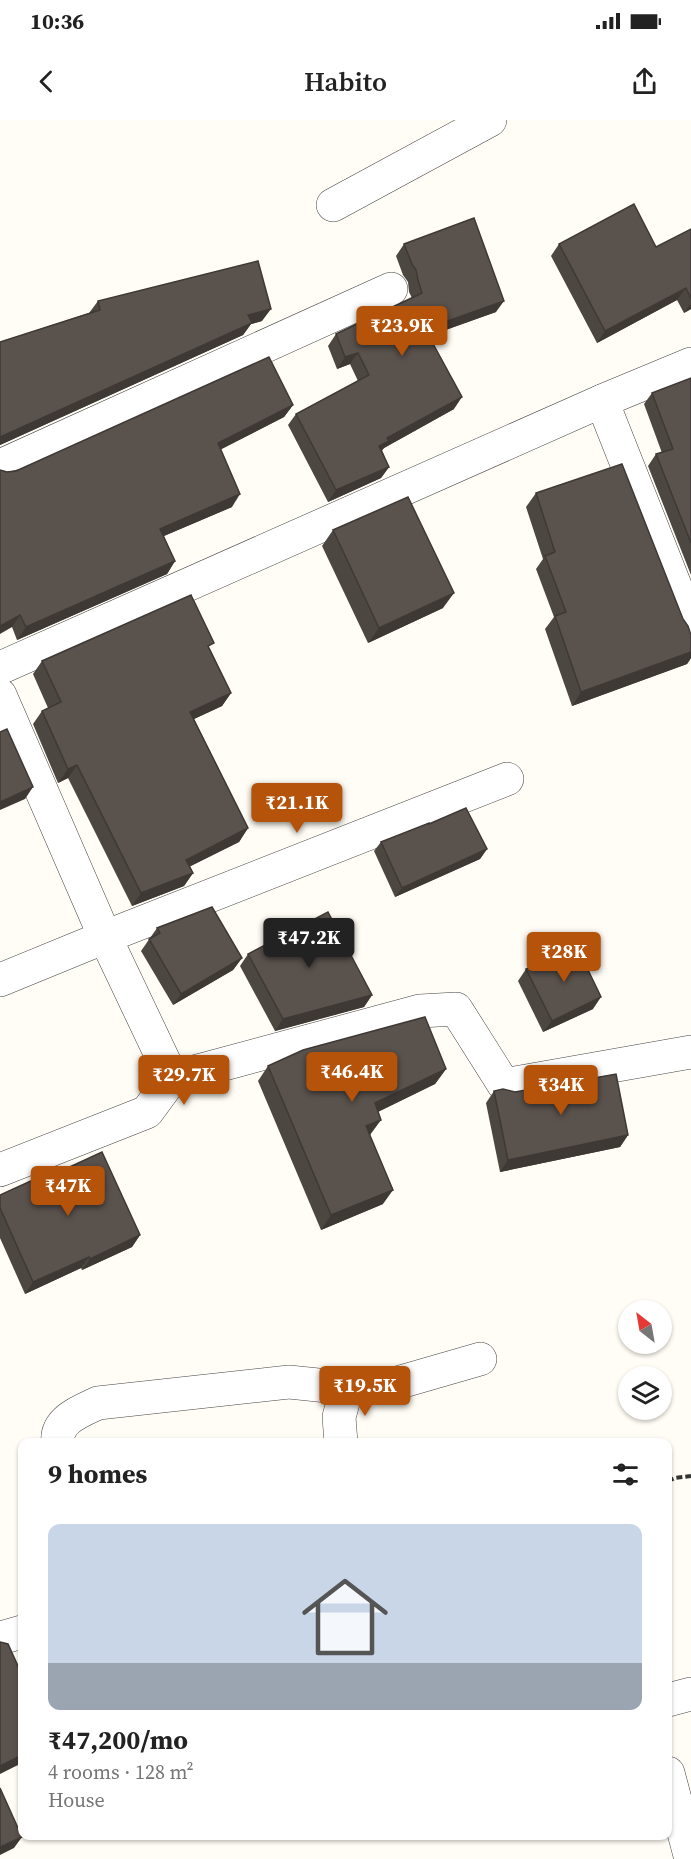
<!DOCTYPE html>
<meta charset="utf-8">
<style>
:root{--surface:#fff;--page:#f6f6f6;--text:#222;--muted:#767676;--accent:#b45309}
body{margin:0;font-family:"Source Serif 4",serif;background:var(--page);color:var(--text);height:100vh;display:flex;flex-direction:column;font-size:22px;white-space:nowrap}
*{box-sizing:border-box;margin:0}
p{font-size:20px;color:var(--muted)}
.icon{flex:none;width:33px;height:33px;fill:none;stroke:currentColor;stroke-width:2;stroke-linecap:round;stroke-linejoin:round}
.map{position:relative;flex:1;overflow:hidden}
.details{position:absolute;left:18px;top:1318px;width:654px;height:402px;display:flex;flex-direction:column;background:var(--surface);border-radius:12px;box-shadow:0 2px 4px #0004}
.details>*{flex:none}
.needle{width:39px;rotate:329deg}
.buttons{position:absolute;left:618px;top:1180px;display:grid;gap:12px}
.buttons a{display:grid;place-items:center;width:54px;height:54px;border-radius:50%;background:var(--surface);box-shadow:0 2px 4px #0004;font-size:30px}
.price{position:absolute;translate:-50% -51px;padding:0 14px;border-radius:6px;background:var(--accent);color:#fff;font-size:20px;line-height:39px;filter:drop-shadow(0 2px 3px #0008)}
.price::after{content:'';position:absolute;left:50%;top:36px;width:18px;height:14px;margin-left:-9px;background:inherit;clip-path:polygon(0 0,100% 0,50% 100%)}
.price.on{background:#222;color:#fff}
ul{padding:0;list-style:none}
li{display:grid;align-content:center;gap:12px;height:318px;padding:0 30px}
li span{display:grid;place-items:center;height:186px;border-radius:12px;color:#555}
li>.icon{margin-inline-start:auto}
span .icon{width:108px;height:108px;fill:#fffc;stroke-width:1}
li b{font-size:26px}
h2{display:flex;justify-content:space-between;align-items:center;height:72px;padding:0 30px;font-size:26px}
.status{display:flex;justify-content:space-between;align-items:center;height:42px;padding:0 30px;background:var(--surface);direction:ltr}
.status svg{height:16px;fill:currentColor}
header{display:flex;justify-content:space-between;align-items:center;height:78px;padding:0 30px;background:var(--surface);font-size:27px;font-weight:600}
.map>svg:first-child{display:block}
</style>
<div class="status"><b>10:36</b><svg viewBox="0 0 49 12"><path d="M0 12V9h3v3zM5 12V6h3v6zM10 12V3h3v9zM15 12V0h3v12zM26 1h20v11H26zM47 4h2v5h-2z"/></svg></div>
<header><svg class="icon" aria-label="back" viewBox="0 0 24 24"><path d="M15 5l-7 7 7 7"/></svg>Habito<svg class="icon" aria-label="share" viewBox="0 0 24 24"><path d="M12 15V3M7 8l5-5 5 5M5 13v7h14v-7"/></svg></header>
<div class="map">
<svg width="691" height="1739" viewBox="0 0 691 1739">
<rect width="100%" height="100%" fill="#fffdf5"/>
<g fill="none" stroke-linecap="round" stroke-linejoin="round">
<defs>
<g id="minor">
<polyline points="333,85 490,0"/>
<polyline points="602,281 691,506"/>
<polyline points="0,346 391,169"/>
<polyline points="0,548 602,281 691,244"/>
<polyline points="0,575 105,817 0,860"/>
<polyline points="172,958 420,891 456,889 504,965 691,932"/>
<polyline points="0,1050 147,992 172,958 105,817 507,659"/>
<path d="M58,1323C55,1300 81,1291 98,1283L289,1262L347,1268L390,1265L480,1239"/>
<polyline points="341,1323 339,1297 347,1268"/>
<polyline points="0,1518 22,1512"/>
<polyline points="668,1580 691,1574"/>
<polyline points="668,1653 691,1739"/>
</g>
</defs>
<use href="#minor" stroke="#444" stroke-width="34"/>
<polyline stroke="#333" stroke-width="4" stroke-dasharray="6 3" stroke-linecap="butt" points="668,1361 675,1358 691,1356"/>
<use href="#minor" stroke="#fff" stroke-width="33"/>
</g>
<g fill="#4d4742">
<polygon points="691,109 691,189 684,193 677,180 597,223 551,136 559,124 656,127"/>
<polygon points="404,124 496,192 429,216 454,289 384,328 382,330 389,347 381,358 328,382 288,305 296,294 358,261 350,244 337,249 328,226 336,214 412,178 409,172 408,162 403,155 396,136"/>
<polygon points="98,181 262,201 251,204 243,215 0,325 0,222 89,193"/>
<polygon points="691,258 691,455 648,346 656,334 662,333 644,284 652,273"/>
<polygon points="293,285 284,297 221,329 232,387 164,416 175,441 167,454 17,520 12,507 7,352"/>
<polygon points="536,373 683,499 691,515 691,538 687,544 572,586 545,509 554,497 536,449 543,439 526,387"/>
<polygon points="333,410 443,488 368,523 322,426"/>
<polygon points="210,529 231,573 222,586 194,599 248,708 239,722 190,746 193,753 184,766 132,786 68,658 58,663 33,604 42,591 48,588 33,554 42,541"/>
<polygon points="429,704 487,729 480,739 395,777 374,731 381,722"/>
<polygon points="157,808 242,838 233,850 173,885 141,831"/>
<polygon points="248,834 372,875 364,887 275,911 240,846"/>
<polygon points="526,849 593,889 543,912 518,861"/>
<polygon points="268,946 446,949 435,964 378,992 370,1015 383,1084 321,1110 258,961"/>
<polygon points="494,971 628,1015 620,1027 500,1052 486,983"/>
<polygon points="35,1063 140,1115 132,1127 82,1150 81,1148 25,1174 0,1118 0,1075"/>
</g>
<g fill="#3f3936">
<polygon points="686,168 677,180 597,223 605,211"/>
<polygon points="504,181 496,192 417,220 425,209"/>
<polygon points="691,183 691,189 684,193"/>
<polygon points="271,189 262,201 251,204 243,215 0,325 0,317 248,195"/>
<polygon points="358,233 350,244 337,249 345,237"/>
<polygon points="462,277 454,289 384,328 380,333 379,326 387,318"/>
<polygon points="293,285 284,297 210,335 218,323"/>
<polygon points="389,347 381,358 328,382 336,370"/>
<polygon points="240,374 232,387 152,421 160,409"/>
<polygon points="175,441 167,454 17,520 26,507"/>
<polygon points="454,473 443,488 368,523 379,508"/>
<polygon points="20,495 12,507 0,514 0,506"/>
<polygon points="691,532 691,538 687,544 572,586 581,572"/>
<polygon points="231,573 222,586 181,605 190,592"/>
<polygon points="77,645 68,658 58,663 68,649"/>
<polygon points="33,667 25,679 0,690 0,682"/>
<polygon points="248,708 239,722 177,753 186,740"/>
<polygon points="487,729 480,739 395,777 402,768"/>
<polygon points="193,753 184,766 132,786 141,773"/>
<polygon points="242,838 233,850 173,885 181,874"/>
<polygon points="372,875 364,887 275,911 283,899"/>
<polygon points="601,877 593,889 543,912 552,901"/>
<polygon points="446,949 435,964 365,998 375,983"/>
<polygon points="381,1000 370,1015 356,1021 366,1006"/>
<polygon points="628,1015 620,1027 500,1052 508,1040"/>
<polygon points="393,1070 383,1084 321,1110 331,1095"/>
<polygon points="140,1115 132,1127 82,1150 90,1139"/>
<polygon points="89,1137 81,1148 25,1174 33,1162"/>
<polygon points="22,1635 22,1643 0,1654 0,1646"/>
<polygon points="22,1717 14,1728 0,1735 0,1727"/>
</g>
<g fill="#5a524d" stroke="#3f3936" stroke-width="1.5">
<polygon points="634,84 656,127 691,109 691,179 686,168 605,211 559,124"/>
<polygon points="474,98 504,181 425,209 462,277 387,318 389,321 379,326 389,347 336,370 296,294 369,255 358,233 345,237 336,214 422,173 418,160 416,150 412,144 404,124"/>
<polygon points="258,141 271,189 248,195 252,203 0,317 0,222 100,190 98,181"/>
<polygon points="269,237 293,285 218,323 240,374 160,409 175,441 26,507 20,495 0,506 0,350 7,352 16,351"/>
<polygon points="691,258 691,423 656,334 673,329 652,273"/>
<polygon points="622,344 683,499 688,506 691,515 691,532 581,572 555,496 566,492 545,436 555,432 536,373"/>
<polygon points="408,377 454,473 379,508 333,410"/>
<polygon points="191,475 214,523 208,526 231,573 190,592 248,708 186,740 193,753 141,773 77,645 68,649 42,591 61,582 42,541"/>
<polygon points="7,609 33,667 0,682 0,612"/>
<polygon points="466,688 487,729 402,768 381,722 429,703 429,704"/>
<polygon points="212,787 242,838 181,874 149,819 160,813 157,808"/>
<polygon points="328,792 372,875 283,899 248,834"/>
<polygon points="576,825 601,877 552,901 526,849"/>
<polygon points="425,897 446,949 375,983 381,1000 366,1006 393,1070 331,1095 268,946 303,930"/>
<polygon points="616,954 628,1015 508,1040 494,971 503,969 515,972"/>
<polygon points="102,1032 140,1115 90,1139 89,1137 33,1162 0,1088 0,1075 33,1060 35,1063"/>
<polygon points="0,1522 8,1524 22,1555 22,1635 0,1646"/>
<polygon points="0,1668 22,1717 0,1727"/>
</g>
</svg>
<div class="buttons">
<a><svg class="needle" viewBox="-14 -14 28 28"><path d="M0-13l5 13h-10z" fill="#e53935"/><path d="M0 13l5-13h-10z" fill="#767676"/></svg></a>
<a><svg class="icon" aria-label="layers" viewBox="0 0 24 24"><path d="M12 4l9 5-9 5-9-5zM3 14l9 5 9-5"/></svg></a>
</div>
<b class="price" style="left:402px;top:237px">₹23.9K</b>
<b class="price" style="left:297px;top:714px">₹21.1K</b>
<b class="price on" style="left:309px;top:849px">₹47.2K</b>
<b class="price" style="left:564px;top:863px">₹28K</b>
<b class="price" style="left:352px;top:983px">₹46.4K</b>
<b class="price" style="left:184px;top:986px">₹29.7K</b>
<b class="price" style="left:561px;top:996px">₹34K</b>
<b class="price" style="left:68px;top:1097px">₹47K</b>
<b class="price" style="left:365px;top:1297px">₹19.5K</b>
<section class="details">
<h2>9 homes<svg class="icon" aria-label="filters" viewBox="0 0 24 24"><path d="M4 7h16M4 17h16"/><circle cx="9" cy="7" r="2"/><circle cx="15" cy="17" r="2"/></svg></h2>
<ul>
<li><span style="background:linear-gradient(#c9d6e8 75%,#9aa5b1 0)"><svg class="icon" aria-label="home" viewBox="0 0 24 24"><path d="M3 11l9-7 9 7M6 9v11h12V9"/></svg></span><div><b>₹47,200/mo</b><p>4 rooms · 128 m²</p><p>House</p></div></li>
</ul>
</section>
</div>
